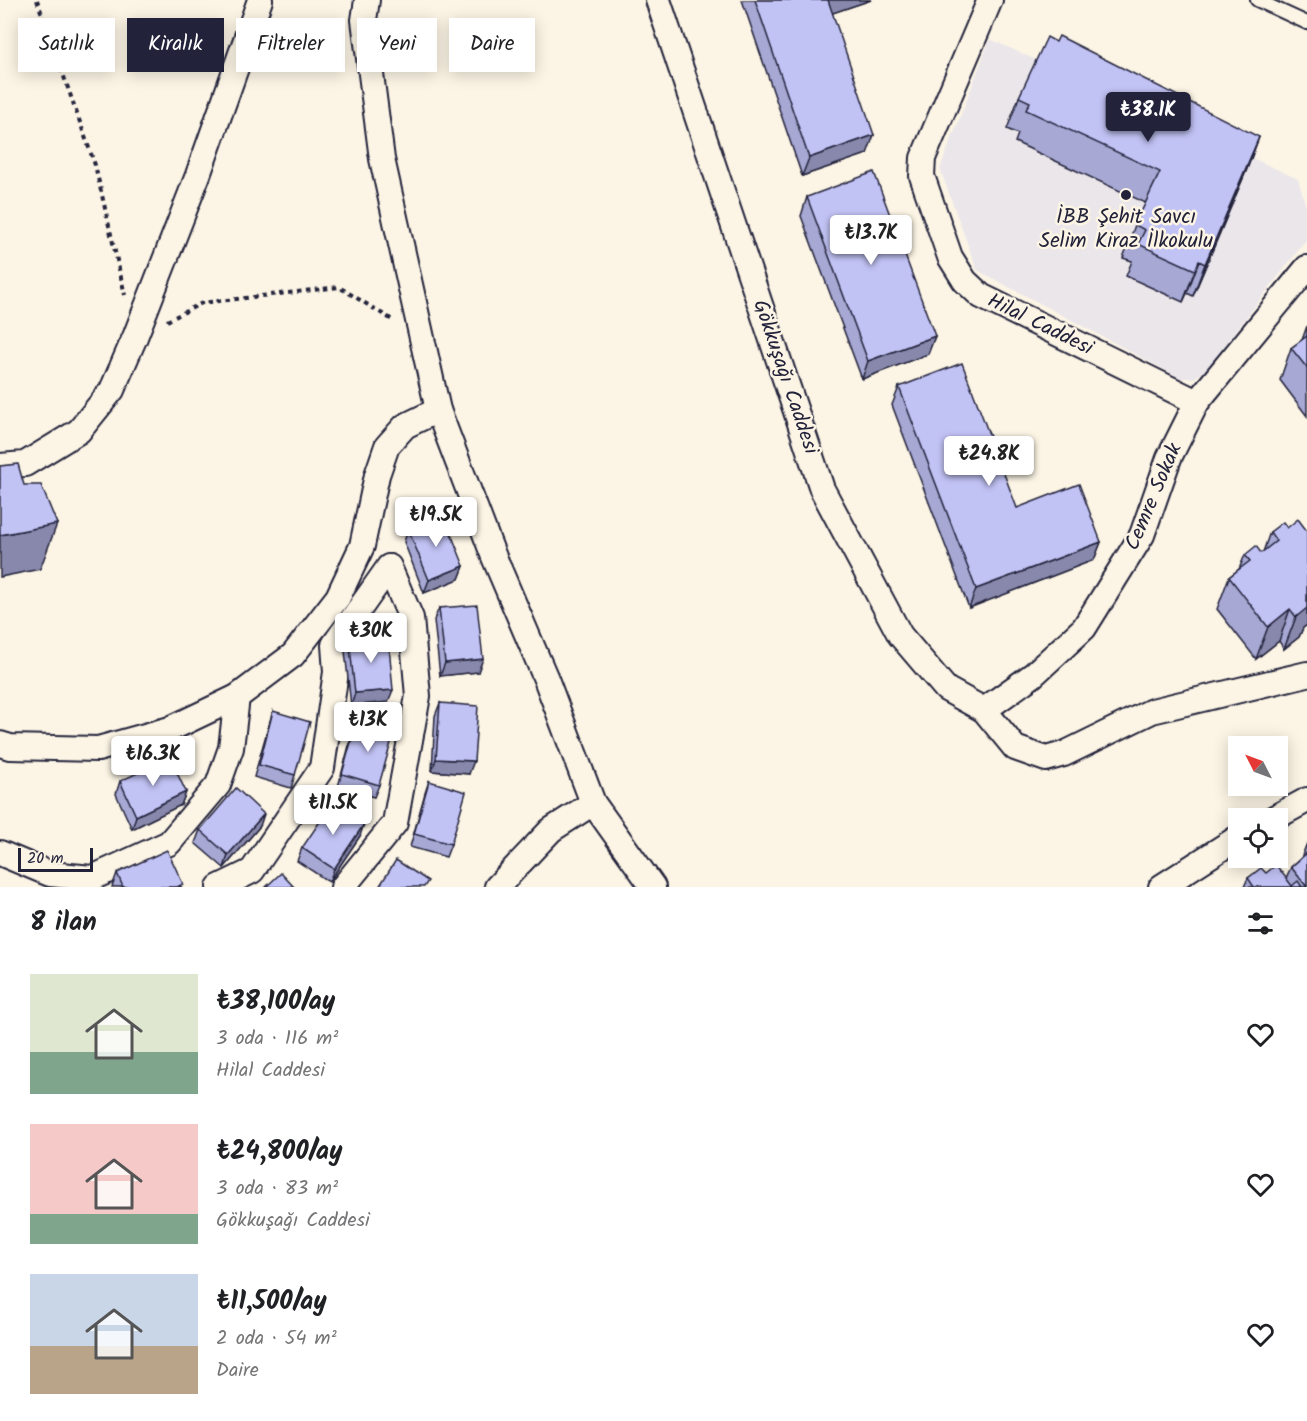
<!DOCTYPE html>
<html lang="tr">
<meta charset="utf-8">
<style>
:root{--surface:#fff;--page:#f2f2f2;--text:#202124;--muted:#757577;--accent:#22223b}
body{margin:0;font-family:Kalam,sans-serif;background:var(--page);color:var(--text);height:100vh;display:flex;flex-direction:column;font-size:22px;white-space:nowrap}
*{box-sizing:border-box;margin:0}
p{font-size:20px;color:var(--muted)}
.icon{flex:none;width:33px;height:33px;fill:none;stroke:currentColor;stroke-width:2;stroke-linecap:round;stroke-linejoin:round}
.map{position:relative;height:887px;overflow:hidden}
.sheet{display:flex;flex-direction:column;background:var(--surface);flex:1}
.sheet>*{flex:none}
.hud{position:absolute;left:18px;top:18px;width:600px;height:54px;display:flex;gap:12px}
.needle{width:39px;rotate:312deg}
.fabs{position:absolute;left:1228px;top:736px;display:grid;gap:12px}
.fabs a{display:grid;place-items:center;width:60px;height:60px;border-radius:0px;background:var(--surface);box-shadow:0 3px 15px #0003;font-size:30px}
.scale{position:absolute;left:18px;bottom:15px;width:75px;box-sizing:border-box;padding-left:6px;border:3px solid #22223b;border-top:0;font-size:16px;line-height:21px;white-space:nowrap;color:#22223b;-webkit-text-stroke:4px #fcf5e5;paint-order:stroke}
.price{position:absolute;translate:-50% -51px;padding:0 14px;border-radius:6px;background:#fff;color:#222;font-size:20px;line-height:39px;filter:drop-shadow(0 2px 3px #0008)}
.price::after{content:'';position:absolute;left:50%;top:36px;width:18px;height:14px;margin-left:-9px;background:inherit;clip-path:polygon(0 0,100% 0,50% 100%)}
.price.active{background:var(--accent);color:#fff}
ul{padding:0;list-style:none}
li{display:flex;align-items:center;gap:18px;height:150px;padding:0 30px}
li span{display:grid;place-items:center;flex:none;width:168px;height:120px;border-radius:0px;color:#555}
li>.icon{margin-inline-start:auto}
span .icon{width:72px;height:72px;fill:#fffc;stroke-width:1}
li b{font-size:26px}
h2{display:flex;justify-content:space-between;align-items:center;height:72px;padding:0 30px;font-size:26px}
.pill{padding:0 21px;border-radius:0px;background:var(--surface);box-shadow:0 3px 15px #0003;font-size:21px;line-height:54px}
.pill.active{background:var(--accent);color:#fff}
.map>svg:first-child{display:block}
</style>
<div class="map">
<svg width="1307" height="887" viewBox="0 0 1307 887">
<rect width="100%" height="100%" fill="#fcf5e5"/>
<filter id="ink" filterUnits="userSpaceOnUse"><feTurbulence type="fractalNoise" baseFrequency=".0167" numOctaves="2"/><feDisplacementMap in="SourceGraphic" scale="12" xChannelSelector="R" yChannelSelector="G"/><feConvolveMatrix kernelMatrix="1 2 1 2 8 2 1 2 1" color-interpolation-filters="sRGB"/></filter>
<g filter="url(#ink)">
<polygon fill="#ebe6ea" points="990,39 1298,179 1307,210 1307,239 1205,371 1194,378 1180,378 977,270 940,169"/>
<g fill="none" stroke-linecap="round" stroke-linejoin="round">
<defs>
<polyline id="lane" points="1257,0 1307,23"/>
<g id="street">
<polyline points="367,0 364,20 382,159 438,410 494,557 546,679 593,803 653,887"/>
<polyline points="658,0 822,489 900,635 946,689 984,710 1015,748 1046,759 1064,754 1152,711 1307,674"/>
<polyline points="990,0 923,158 922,176 950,257 965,281 981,296 1197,402"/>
<polyline points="0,466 25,464 79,431 112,390 135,337 198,175 260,0"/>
<polyline points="984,710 1033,675 1084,628 1142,535 1169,458 1197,402 1307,268"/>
<polyline points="0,744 10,747 98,749 170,729 237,697 293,655 338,597 362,546 377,475 387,446 405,426 438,410"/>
<polyline points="1272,819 1307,800"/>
<polyline points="0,853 50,874 92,878 169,843 218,785 231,748 237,697"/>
<polyline points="219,887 252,871 322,768 336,672 334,645 389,567"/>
<polyline points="343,887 395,823 418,696 411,618 389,567"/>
<polyline points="497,887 551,830 593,803"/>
<polyline points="1161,887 1239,837"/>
</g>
</defs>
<use href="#lane" stroke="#22223b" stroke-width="16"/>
<use href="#street" stroke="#22223b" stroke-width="28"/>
<g stroke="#22223b" stroke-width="4" stroke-dasharray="4.5 4.5" stroke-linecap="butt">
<polyline points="37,0 95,165 125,295"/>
<polyline points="167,321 202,303 339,287 394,321"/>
</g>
<use href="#lane" stroke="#fcf5e5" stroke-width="12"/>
<use href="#street" stroke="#fcf5e5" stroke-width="24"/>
</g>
<g fill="#a7a8d3" stroke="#22223b" stroke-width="1.5">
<polygon points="742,0 871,0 832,13 867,154 802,176"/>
<polygon points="1019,97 1259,137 1247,169 1193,296 1187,293 1183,302 1126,276 1132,261 1123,258 1135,225 1146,203 1015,142 1018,134 1007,129"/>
<polygon points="807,197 935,336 928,354 862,379 801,216"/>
<polygon points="1307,326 1307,416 1280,380 1291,348 1302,340"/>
<polygon points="899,387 1017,508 1101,542 1094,560 969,608 892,405"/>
<polygon points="1287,528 1307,531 1307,625 1303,628 1299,637 1284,649 1279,641 1256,659 1217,609 1229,577 1239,569 1245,555 1261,553 1263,552 1270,532"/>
<polygon points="408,529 464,566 459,579 424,593 404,542"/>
<polygon points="439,608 478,672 440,676 434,620"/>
<polygon points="349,638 388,702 351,706 345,651"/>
<polygon points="440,703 469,774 432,771 435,716"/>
<polygon points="273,711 295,775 291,788 254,777 269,724"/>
<polygon points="357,721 379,785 374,797 338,787 352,734"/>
<polygon points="120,781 186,792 181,805 132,829 116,794"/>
<polygon points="429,781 451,844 446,857 410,847 425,793"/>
<polygon points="260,826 224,868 195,843 200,830"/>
<polygon points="360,836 329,882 297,861 302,848"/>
<polygon points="1307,843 1307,887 1244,887 1248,878 1266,873 1286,878 1291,867 1301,858"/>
<polygon points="117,873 182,887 112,887"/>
</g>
<g fill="#8888ac" stroke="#22223b" stroke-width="1.5">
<polygon points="827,0 871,0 821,17"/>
<polygon points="874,135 867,154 802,176 809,158"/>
<polygon points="1259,137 1247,169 1193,296 1205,264"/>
<polygon points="1199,261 1187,293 1183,302 1195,270"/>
<polygon points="935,336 928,354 862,379 868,361"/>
<polygon points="57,524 40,569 0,577 0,535"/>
<polygon points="1101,542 1094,560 969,608 976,589"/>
<polygon points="464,566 459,579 424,593 429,580"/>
<polygon points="1307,604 1307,625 1303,628 1299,637 1284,649 1296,617"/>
<polygon points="1290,609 1279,641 1256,659 1268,627"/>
<polygon points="483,659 478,672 440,676 445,663"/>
<polygon points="393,690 388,702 351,706 355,693"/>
<polygon points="436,759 474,761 469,774 432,771"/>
<polygon points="186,792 181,805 132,829 136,816"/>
<polygon points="264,814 260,826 224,868 228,855"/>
<polygon points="364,824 360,836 329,882 334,869"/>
</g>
<g fill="#c2c3f5" stroke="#22223b" stroke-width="1.5">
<polygon points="755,0 828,0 874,135 809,158"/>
<polygon points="1059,36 1259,137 1205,264 1199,261 1195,270 1138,244 1145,230 1135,225 1160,172 1026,110 1030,102 1019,97 1047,37 1056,42"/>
<polygon points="874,172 935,336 868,361 807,197"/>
<polygon points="1307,336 1307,368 1291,348"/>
<polygon points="962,363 1017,508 1079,484 1101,542 976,589 899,387"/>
<polygon points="18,464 24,485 41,485 57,524 0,535 0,466"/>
<polygon points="444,516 464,566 429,580 408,529"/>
<polygon points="1298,519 1307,531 1307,608 1296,617 1290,609 1268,627 1229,577 1250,561 1245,555 1256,546 1261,553 1276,541 1270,532 1283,522 1287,528"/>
<polygon points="477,605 483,659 445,663 439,608"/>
<polygon points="388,635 393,690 355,693 349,638"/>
<polygon points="440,703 478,706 474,761 436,759"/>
<polygon points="273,711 310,722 295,775 259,765"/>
<polygon points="357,721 394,732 379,785 342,774"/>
<polygon points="170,758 186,792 136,816 120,781"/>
<polygon points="429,781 466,792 451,844 414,834"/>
<polygon points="236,788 264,814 228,855 200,830"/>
<polygon points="333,802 364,824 334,869 302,848"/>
<polygon points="167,850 183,884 177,887 123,887 117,873"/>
<polygon points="1307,853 1307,887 1291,867"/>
<polygon points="396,860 428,881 424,887 379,887"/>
<polygon points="1276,865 1292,886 1298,881 1302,887 1254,887 1248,878 1261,868 1266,873"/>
<polygon points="281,873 294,887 266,887"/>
</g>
</g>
<circle fill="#22223b" stroke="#fcf5e5" stroke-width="2" cx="1126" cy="195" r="6"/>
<g text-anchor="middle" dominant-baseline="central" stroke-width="5" stroke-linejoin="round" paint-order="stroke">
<g font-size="21" fill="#22223b" stroke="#fcf5e5">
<text x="1126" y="217">İBB Şehit Savcı<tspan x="1126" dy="24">Selim Kiraz İlkokulu</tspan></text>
</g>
<g font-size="21" fill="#22223b" stroke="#fcf5e5">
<text transform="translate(1040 325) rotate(26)">Hilal Caddesi</text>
<text transform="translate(785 377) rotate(71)">Gökkuşağı Caddesi</text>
<text transform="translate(1154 497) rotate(-67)">Cemre Sokak</text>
</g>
</g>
</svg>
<div class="fabs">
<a><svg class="needle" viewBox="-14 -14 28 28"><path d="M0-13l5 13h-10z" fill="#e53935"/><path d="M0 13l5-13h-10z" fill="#757577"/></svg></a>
<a><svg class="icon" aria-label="locate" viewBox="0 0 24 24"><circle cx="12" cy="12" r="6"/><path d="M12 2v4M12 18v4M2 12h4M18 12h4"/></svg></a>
</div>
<div class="scale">20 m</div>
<b class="price active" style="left:1148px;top:143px">₺38.1K</b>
<b class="price" style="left:871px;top:266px">₺13.7K</b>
<b class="price" style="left:989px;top:487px">₺24.8K</b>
<b class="price" style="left:436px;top:548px">₺19.5K</b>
<b class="price" style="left:371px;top:664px">₺30K</b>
<b class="price" style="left:368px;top:753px">₺13K</b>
<b class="price" style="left:153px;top:787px">₺16.3K</b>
<b class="price" style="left:333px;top:836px">₺11.5K</b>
<div class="hud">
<a class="pill">Satılık</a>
<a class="pill active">Kiralık</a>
<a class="pill">Filtreler</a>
<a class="pill">Yeni</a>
<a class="pill">Daire</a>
</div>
</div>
<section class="sheet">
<h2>8 ilan<svg class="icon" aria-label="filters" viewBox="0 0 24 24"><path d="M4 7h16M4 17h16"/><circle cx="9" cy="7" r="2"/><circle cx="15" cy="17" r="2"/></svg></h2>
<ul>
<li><span style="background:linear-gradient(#dfe7d0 65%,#7fa58c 0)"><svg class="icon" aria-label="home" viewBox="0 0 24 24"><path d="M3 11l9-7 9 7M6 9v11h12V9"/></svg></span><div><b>₺38,100/ay</b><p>3 oda · 116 m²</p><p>Hilal Caddesi</p></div><svg class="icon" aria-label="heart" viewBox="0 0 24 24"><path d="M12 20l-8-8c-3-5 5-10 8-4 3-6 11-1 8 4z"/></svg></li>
<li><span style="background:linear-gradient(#f6c9c9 75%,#7fa58c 0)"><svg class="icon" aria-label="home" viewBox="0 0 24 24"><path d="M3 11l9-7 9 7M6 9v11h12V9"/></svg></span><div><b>₺24,800/ay</b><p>3 oda · 83 m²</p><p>Gökkuşağı Caddesi</p></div><svg class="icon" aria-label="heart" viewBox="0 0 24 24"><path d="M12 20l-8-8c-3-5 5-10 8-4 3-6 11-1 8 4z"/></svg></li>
<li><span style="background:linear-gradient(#c9d6e8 60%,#b9a48a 0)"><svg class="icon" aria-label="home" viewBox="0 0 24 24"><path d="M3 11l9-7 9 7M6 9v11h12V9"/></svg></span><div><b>₺11,500/ay</b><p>2 oda · 54 m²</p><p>Daire</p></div><svg class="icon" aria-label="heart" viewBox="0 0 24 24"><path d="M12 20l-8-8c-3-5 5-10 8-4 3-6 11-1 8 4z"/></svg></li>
</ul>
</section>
